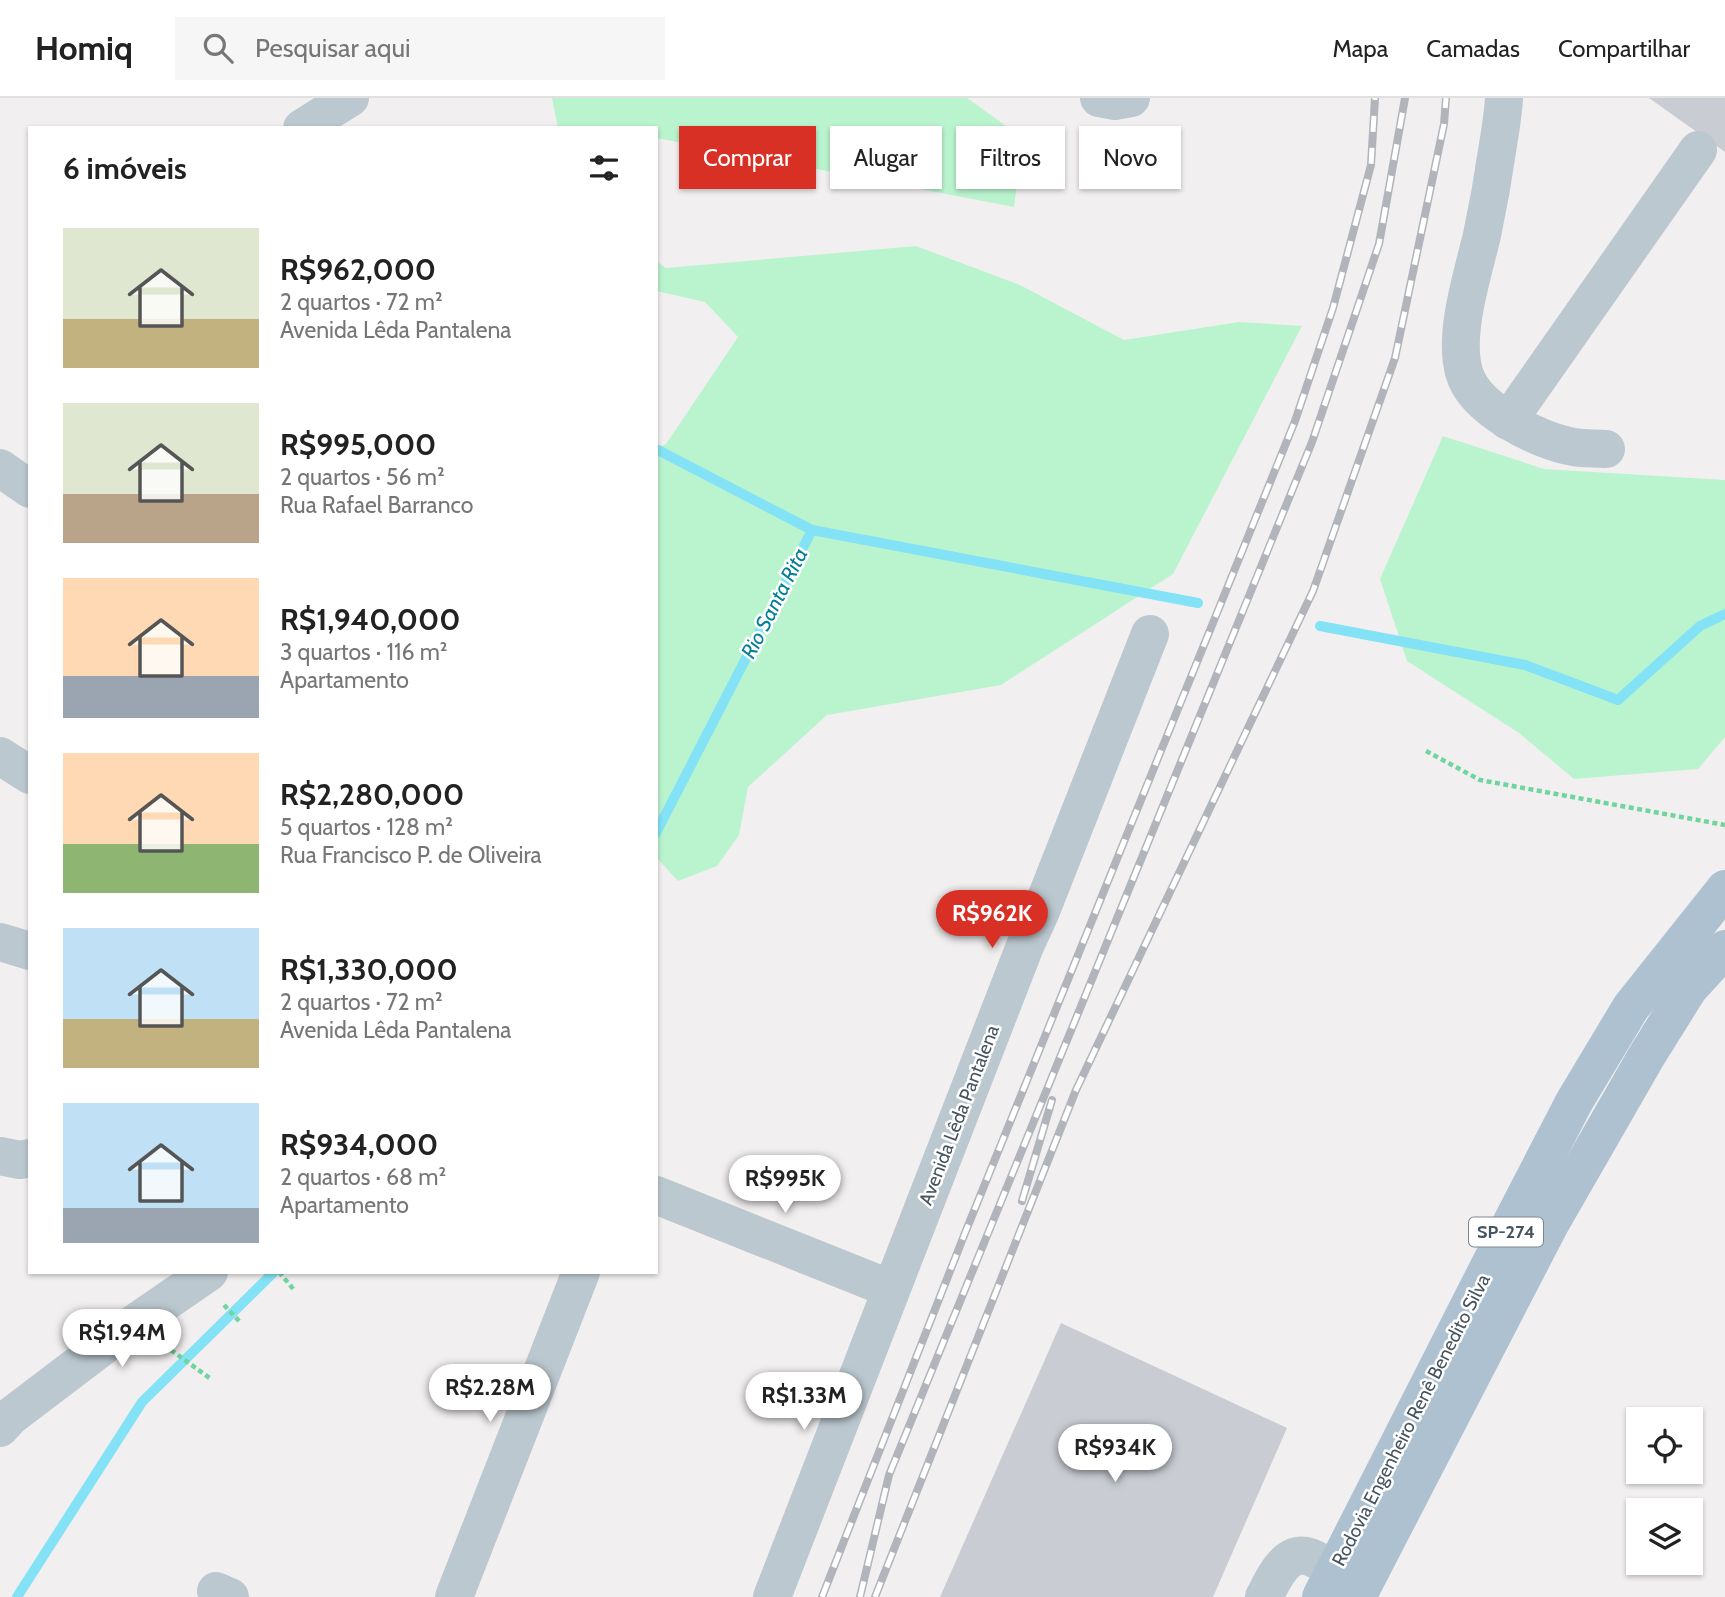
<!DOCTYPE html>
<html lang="pt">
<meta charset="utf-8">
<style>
:root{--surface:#fff;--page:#f6f6f6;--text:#222;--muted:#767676;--line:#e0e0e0;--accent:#d93025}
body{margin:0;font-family:Cabin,sans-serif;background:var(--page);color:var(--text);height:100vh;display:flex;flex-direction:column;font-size:26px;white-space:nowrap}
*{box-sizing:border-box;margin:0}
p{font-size:23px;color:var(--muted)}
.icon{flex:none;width:38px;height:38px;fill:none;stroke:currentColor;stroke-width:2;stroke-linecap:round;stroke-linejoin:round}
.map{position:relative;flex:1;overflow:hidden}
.sheet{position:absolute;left:28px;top:28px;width:630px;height:1148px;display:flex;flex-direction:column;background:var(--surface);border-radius:0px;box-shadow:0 2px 5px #0004}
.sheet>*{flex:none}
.guide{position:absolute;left:679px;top:28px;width:665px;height:63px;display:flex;gap:14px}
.controls{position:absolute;left:1626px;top:1309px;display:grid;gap:14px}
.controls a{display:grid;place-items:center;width:77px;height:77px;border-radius:0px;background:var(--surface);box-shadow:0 2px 5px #0004;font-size:35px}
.price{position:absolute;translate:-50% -60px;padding:0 16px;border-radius:24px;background:#fff;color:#222;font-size:23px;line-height:46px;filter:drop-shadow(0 2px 4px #0008)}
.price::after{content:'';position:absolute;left:50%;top:42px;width:21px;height:16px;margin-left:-10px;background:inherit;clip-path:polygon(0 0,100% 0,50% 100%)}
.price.on{background:var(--accent);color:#fff}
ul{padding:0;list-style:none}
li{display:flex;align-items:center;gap:21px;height:175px;padding:0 35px}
li span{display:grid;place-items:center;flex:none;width:196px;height:140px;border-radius:0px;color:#555}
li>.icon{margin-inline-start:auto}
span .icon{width:84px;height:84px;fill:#fffc;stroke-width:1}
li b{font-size:30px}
h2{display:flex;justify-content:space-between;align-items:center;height:84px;padding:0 35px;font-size:30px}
.chip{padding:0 24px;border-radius:0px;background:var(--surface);box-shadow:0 2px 5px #0004;font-size:24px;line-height:63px}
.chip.on{background:var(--accent);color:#fff}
header{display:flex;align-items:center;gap:42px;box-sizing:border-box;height:98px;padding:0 35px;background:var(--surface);border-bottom:2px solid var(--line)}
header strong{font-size:33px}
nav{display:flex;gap:38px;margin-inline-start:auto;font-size:24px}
.search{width:490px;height:63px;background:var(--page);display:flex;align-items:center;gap:18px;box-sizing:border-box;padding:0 24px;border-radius:0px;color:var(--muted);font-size:26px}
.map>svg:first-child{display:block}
</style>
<header>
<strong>Homiq</strong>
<div class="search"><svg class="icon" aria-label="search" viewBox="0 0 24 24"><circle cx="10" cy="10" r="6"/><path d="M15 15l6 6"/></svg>Pesquisar aqui</div>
<nav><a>Mapa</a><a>Camadas</a><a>Compartilhar</a></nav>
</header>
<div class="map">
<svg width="1725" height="1499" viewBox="0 0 1725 1499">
<rect width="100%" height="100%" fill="#f2eff0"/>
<g fill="#baf4ce">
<polygon points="552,0 967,0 1023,40 1014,109 656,40 656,30 558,30"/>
<polygon points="916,148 1020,187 1124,242 1239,224 1302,228 1173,476 1001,587 827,617 748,689 739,737 717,768 678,783 656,759 656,351 666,346 738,239 705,204 656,193 656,163 666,170"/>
<polygon points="1443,338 1544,371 1725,382 1725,639 1698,671 1574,681 1519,635 1407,563 1380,481"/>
</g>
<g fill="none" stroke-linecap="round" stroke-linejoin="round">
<g stroke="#83e2f5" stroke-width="10">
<polyline points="656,351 812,432 656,735"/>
<polyline points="812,432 1198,505"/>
<polyline points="1320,528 1525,567 1618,602 1700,528 1725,516"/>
<polyline points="17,1499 142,1304 274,1174"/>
</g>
</g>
<g fill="#c9cdd3">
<polygon points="1649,0 1725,0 1725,54"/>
<polygon points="1061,1225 1287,1330 1213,1499 940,1499"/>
</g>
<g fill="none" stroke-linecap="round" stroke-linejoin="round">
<g stroke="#6fd59e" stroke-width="4.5" stroke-dasharray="5 3.5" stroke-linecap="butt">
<polyline points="1426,653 1480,682 1725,727"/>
<polyline points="279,1174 295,1193"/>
<polyline points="224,1207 240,1224"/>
<polyline points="164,1247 211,1281"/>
</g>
<g stroke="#bcc8d0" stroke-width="38">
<polyline points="1099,0 1115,3 1131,0"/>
<path d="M1504,0C1503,18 1500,35 1497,53C1493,81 1488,109 1482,137C1473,176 1453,235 1464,274C1474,311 1538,343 1574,349C1584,351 1596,350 1606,351"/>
<polyline points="302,30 350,0"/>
<polyline points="1508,323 1698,52"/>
<polyline points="0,370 30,391"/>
<polyline points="0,658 30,677"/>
<polyline points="0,844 30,853"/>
<polyline points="0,1058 20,1062 30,1060"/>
<polyline points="656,1097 891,1191"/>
<polyline points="0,1330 11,1318 119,1236 209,1174"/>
<polyline points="216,1493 230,1499"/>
<polyline points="454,1499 581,1174"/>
<polyline points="772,1499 1025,848 1041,813 1150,536"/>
<path d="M1264,1499C1273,1482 1285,1451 1310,1459C1318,1462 1327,1468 1335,1471"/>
</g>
<g stroke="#adc1d1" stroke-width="38">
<polyline points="1321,1499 1501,1145 1574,1004 1631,909 1725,791"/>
<polyline points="1357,1499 1550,1126 1646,959 1689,890 1725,851"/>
</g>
<defs>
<g id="rail">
<polyline points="1022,1103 1052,1002"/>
<polyline points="822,1499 965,1135 1295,323 1333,210 1371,67 1375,0"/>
<polyline points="860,1499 889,1377 1312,344 1379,146 1405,0"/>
<polyline points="875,1499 1076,992 1313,493 1395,260 1444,26 1446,0"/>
</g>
</defs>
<use href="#rail" stroke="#b1b5bb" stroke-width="8"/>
<use href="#rail" stroke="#fff" stroke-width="5" stroke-dasharray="16" stroke-linecap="butt"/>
</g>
<g text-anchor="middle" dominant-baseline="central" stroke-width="5" stroke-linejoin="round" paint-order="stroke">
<rect fill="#fff" stroke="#7e878f" stroke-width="2" x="1469" y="1119.5" width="74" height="29" rx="5"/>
<g font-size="18" font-weight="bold" fill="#46545f">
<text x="1506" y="1134">SP-274</text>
</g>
<g font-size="19" fill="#46545f" stroke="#fff">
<text transform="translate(959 1017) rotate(-69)">Avenida Lêda Pantalena</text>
<text transform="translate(1411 1322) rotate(-63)">Rodovia Engenheiro Renê Benedito Silva</text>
</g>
<g font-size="21" font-style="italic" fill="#037f97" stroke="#fff">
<text transform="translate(774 505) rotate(-63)">Rio Santa Rita</text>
</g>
</g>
</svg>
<div class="controls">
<a><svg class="icon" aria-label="locate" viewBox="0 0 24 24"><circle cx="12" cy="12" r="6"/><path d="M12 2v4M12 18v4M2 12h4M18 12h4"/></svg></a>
<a><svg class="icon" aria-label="layers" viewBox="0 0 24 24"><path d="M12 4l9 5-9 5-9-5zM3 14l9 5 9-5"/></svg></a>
</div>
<b class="price on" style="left:992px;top:852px">R$962K</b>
<b class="price" style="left:785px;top:1117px">R$995K</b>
<b class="price" style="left:122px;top:1271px">R$1.94M</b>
<b class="price" style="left:490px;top:1326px">R$2.28M</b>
<b class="price" style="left:804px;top:1334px">R$1.33M</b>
<b class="price" style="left:1115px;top:1386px">R$934K</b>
<div class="guide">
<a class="chip on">Comprar</a>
<a class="chip">Alugar</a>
<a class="chip">Filtros</a>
<a class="chip">Novo</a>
</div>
<section class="sheet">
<h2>6 imóveis<svg class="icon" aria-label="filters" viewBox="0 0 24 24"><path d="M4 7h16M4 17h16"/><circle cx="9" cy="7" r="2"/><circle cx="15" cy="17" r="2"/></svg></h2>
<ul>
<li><span style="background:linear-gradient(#dfe7d0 65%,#c2b280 0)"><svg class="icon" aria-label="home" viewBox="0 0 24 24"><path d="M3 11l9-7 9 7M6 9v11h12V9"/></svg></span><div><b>R$962,000</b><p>2 quartos · 72 m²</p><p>Avenida Lêda Pantalena</p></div></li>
<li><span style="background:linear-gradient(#dfe7d0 65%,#b9a48a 0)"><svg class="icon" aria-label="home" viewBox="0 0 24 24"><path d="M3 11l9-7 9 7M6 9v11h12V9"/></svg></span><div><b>R$995,000</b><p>2 quartos · 56 m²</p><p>Rua Rafael Barranco</p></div></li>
<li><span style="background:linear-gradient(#ffd9b3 70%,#9aa5b1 0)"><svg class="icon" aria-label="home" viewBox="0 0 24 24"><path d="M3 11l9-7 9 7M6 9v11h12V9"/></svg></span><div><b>R$1,940,000</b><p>3 quartos · 116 m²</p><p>Apartamento</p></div></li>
<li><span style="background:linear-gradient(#ffd9b3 65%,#8fb573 0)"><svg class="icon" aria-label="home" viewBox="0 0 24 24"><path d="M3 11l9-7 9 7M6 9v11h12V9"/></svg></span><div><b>R$2,280,000</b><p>5 quartos · 128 m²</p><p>Rua Francisco P. de Oliveira</p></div></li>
<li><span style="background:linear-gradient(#bfe0f5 65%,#c2b280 0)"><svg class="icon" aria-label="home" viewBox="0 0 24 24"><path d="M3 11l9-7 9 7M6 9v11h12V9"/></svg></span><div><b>R$1,330,000</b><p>2 quartos · 72 m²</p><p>Avenida Lêda Pantalena</p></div></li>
<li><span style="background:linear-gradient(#bfe0f5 75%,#9aa5b1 0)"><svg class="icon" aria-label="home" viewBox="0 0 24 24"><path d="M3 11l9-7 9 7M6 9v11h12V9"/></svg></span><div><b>R$934,000</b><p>2 quartos · 68 m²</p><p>Apartamento</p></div></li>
</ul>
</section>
</div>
